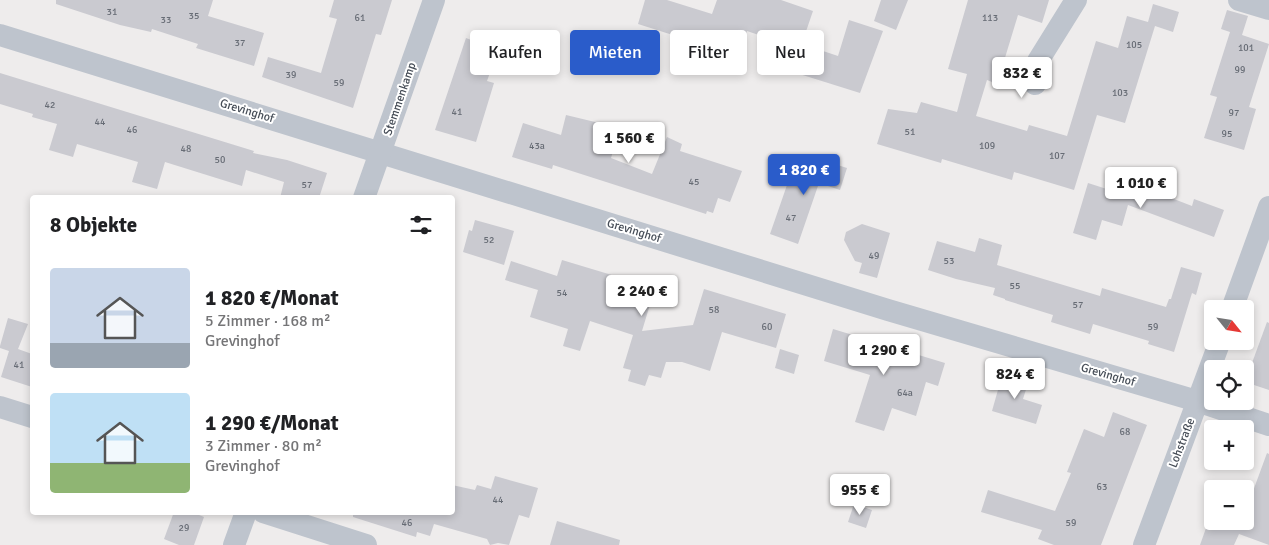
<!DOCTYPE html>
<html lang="de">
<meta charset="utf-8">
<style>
:root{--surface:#fff;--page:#f2f2f2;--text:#202124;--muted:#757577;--accent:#2a5cca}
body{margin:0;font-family:Signika,sans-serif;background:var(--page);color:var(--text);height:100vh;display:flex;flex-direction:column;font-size:19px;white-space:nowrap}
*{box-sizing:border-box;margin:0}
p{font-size:16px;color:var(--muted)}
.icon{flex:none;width:28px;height:28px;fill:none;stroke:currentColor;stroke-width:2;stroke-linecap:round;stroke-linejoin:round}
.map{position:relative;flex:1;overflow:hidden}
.side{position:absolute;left:30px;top:195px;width:425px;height:320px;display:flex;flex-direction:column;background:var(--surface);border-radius:5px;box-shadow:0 2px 8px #0003}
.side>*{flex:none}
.guide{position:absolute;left:470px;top:30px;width:475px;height:45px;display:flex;gap:10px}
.needle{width:32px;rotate:120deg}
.controls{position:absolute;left:1204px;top:300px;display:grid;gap:10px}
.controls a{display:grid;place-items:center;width:50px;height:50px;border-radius:5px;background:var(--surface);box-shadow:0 2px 8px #0003;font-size:25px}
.price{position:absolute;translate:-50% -42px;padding:0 11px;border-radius:5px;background:#fff;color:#222;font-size:16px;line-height:32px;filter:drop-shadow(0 1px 2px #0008)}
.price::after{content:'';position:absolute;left:50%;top:30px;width:15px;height:11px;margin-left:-8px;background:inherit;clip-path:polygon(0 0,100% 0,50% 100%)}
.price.active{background:var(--accent);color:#fff}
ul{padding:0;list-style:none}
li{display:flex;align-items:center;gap:15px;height:125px;padding:0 20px}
li span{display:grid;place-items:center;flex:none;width:140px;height:100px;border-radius:5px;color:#555}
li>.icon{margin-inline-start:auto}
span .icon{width:60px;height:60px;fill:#fffc;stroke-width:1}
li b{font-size:21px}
h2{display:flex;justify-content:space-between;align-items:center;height:60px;padding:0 20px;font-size:21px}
.chip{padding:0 18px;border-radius:5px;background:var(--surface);box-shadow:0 2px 8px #0003;font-size:18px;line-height:45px}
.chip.active{background:var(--accent);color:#fff}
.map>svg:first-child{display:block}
</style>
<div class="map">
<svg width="1269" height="545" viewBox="0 0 1269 545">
<rect width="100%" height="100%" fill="#eeecec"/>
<g fill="#cacad0">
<polygon points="56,0 213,0 208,16 264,33 254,66 196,48 198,44 152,29 151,32 120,25 56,4"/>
<polygon points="334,0 392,0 381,35 376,34 353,108 262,77 268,57 321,73 337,19 329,17"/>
<polygon points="645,0 667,0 712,14 717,0 781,0 813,11 800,49 747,31 739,56 638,24"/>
<polygon points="881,0 908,0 896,30 874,21"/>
<polygon points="968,0 1049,0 1042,23 1018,15 997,84 987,80 976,116 1027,131 1029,125 1067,136 1096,41 1118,48 1127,16 1148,22 1153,4 1179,12 1173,32 1155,26 1125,123 1097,115 1074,190 1014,172 1012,180 942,159 941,163 877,144 888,109 917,113 921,102 957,112 967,74 948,69"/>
<polygon points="1227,10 1248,16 1242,35 1269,44 1249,107 1256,109 1244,150 1204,138 1217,97 1210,95 1230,32 1221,29"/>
<polygon points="849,20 883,31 860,93 793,72 802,44 838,56"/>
<polygon points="466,38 498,50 487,81 494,83 476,142 435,130"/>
<polygon points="0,73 254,151 253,153 287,160 327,173 319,198 280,198 284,182 246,170 242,186 165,162 157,189 132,182 138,162 77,144 73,157 49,150 57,124 32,117 33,114 0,104"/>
<polygon points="566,115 620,128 611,158 652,174 667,137 682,144 680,151 742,171 730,202 718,198 713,213 707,211 706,214 553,165 552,169 512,157 523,123 561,135"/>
<polygon points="809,156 847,168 840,190 819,183 798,244 770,234 795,162 806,165"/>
<polygon points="1119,174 1136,179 1135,184 1192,206 1194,199 1224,210 1214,237 1128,205 1122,226 1102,220 1096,240 1073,233 1088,183 1113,191"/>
<polygon points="475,220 514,231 504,265 463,252 469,230 472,231"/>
<polygon points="862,224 890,233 877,278 859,273 862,263 855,261 844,240 846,232"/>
<polygon points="979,238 1002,245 997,265 1100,296 1102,288 1166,307 1169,299 1171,299 1181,267 1202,273 1196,295 1192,293 1174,352 1148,344 1149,341 1093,324 1090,334 1051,322 1053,315 1005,300 1005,299 993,295 995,288 956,279 928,270 937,241 975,252"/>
<polygon points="562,260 655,288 642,331 693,325 704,289 786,314 776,348 722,332 710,371 682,362 666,362 661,378 649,375 645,386 628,381 631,370 623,368 633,335 590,321 580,351 563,346 568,329 530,317 538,290 505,280 511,261 557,276"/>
<polygon points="8,318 28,324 18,349 32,354 32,387 1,377 9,351 0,348 0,346"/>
<polygon points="1267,322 1269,323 1269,390 1245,382"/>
<polygon points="833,329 945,363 938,386 926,382 916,416 892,408 884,431 855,422 870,375 824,361"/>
<polygon points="780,349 799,355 794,374 775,368"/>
<polygon points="1003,372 1029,380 1023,399 1042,405 1036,424 992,411"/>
<polygon points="1113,412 1147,425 1101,545 1054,545 1038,539 1042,530 981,512 988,490 1055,511 1071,473 1067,472 1084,429 1104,437"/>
<polygon points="1267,453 1269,454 1269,545 1239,534 1234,545 1200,545 1211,514 1212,515 1212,521 1230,521 1241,525 1242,521 1245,521 1245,513"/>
<polygon points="495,476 538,488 529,518 519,515 509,545 498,543 490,545 487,539 434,524 430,536 417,532 416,537 353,517 353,512 452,512 452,485 475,490 477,485 491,489"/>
<polygon points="854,504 872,510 866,528 848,522"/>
<polygon points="174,512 192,512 204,517 194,545 179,545 164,539"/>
<polygon points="557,521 620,540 619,545 550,545"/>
</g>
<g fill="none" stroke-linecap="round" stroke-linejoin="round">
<g stroke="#bec4cd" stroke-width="22">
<polyline points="1239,0 1269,9"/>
<polyline points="0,35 888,310 1197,401 1269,425"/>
<polyline points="1035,84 1038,61 1076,0"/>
<polyline points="364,198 434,0"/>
<polyline points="1232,309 1269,207"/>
<polyline points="0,407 32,417"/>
<polyline points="263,512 366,545"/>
<polyline points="234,545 246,512"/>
<polyline points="1144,545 1220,341"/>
</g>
</g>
<g text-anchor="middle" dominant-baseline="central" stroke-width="4" stroke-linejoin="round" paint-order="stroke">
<g font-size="10" fill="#676c75">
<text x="112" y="12">31</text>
<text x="194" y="16">35</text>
<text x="360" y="18">61</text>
<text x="990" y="18">113</text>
<text x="166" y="20">33</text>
<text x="240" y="43">37</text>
<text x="1134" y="45">105</text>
<text x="1246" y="48">101</text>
<text x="1240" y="70">99</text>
<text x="291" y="75">39</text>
<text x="339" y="83">59</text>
<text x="1120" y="93">103</text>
<text x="50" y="105">42</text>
<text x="457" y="112">41</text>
<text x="1234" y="113">97</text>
<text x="100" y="122">44</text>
<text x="132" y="130">46</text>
<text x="910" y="132">51</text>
<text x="1227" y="134">95</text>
<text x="537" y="146">43a</text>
<text x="987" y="146">109</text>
<text x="186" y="149">48</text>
<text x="1057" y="156">107</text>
<text x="220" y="160">50</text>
<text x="694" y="182">45</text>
<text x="307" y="185">57</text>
<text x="791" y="218">47</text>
<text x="489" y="240">52</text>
<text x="874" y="256">49</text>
<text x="949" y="261">53</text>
<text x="1015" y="286">55</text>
<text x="562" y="293">54</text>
<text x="1078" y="305">57</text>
<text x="714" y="310">58</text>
<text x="767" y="327">60</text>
<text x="1153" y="327">59</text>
<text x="19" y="365">41</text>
<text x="905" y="393">64a</text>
<text x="1125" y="432">68</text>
<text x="1102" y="487">63</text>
<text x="498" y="500">44</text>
<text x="407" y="523">46</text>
<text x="1071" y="523">59</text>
<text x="184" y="528">29</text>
</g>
<g font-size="12" fill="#464d57" stroke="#fff">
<text transform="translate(400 99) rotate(-71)">Stemmenkamp</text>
<text transform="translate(247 111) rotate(17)">Grevinghof</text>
<text transform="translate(634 231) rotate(17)">Grevinghof</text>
<text transform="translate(1108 375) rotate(16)">Grevinghof</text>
<text transform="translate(1182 443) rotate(-69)">Lohstraße</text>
</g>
</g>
</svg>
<div class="controls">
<a><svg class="needle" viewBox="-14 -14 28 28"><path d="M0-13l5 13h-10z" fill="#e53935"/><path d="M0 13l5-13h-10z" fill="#757577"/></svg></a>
<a><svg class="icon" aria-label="locate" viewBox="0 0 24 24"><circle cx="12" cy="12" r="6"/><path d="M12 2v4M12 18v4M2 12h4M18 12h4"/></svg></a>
<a>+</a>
<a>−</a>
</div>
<b class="price" style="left:1022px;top:99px">832 €</b>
<b class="price" style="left:629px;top:164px">1 560 €</b>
<b class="price active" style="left:804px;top:196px">1 820 €</b>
<b class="price" style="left:1141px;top:209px">1 010 €</b>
<b class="price" style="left:642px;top:317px">2 240 €</b>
<b class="price" style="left:884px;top:376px">1 290 €</b>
<b class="price" style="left:1015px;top:400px">824 €</b>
<b class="price" style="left:860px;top:516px">955 €</b>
<div class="guide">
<a class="chip">Kaufen</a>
<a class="chip active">Mieten</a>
<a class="chip">Filter</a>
<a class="chip">Neu</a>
</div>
<section class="side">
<h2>8 Objekte<svg class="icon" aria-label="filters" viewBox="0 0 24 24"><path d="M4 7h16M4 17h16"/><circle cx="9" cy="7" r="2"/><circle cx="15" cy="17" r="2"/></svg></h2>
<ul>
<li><span style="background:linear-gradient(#c9d6e8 75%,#9aa5b1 0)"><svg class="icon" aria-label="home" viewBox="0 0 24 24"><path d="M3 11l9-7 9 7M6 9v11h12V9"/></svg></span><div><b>1 820 €/Monat</b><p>5 Zimmer · 168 m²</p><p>Grevinghof</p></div></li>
<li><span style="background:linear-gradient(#bfe0f5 70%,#8fb573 0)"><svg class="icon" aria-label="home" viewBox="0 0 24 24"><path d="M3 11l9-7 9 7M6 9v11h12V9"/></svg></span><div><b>1 290 €/Monat</b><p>3 Zimmer · 80 m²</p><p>Grevinghof</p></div></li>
</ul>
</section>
</div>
